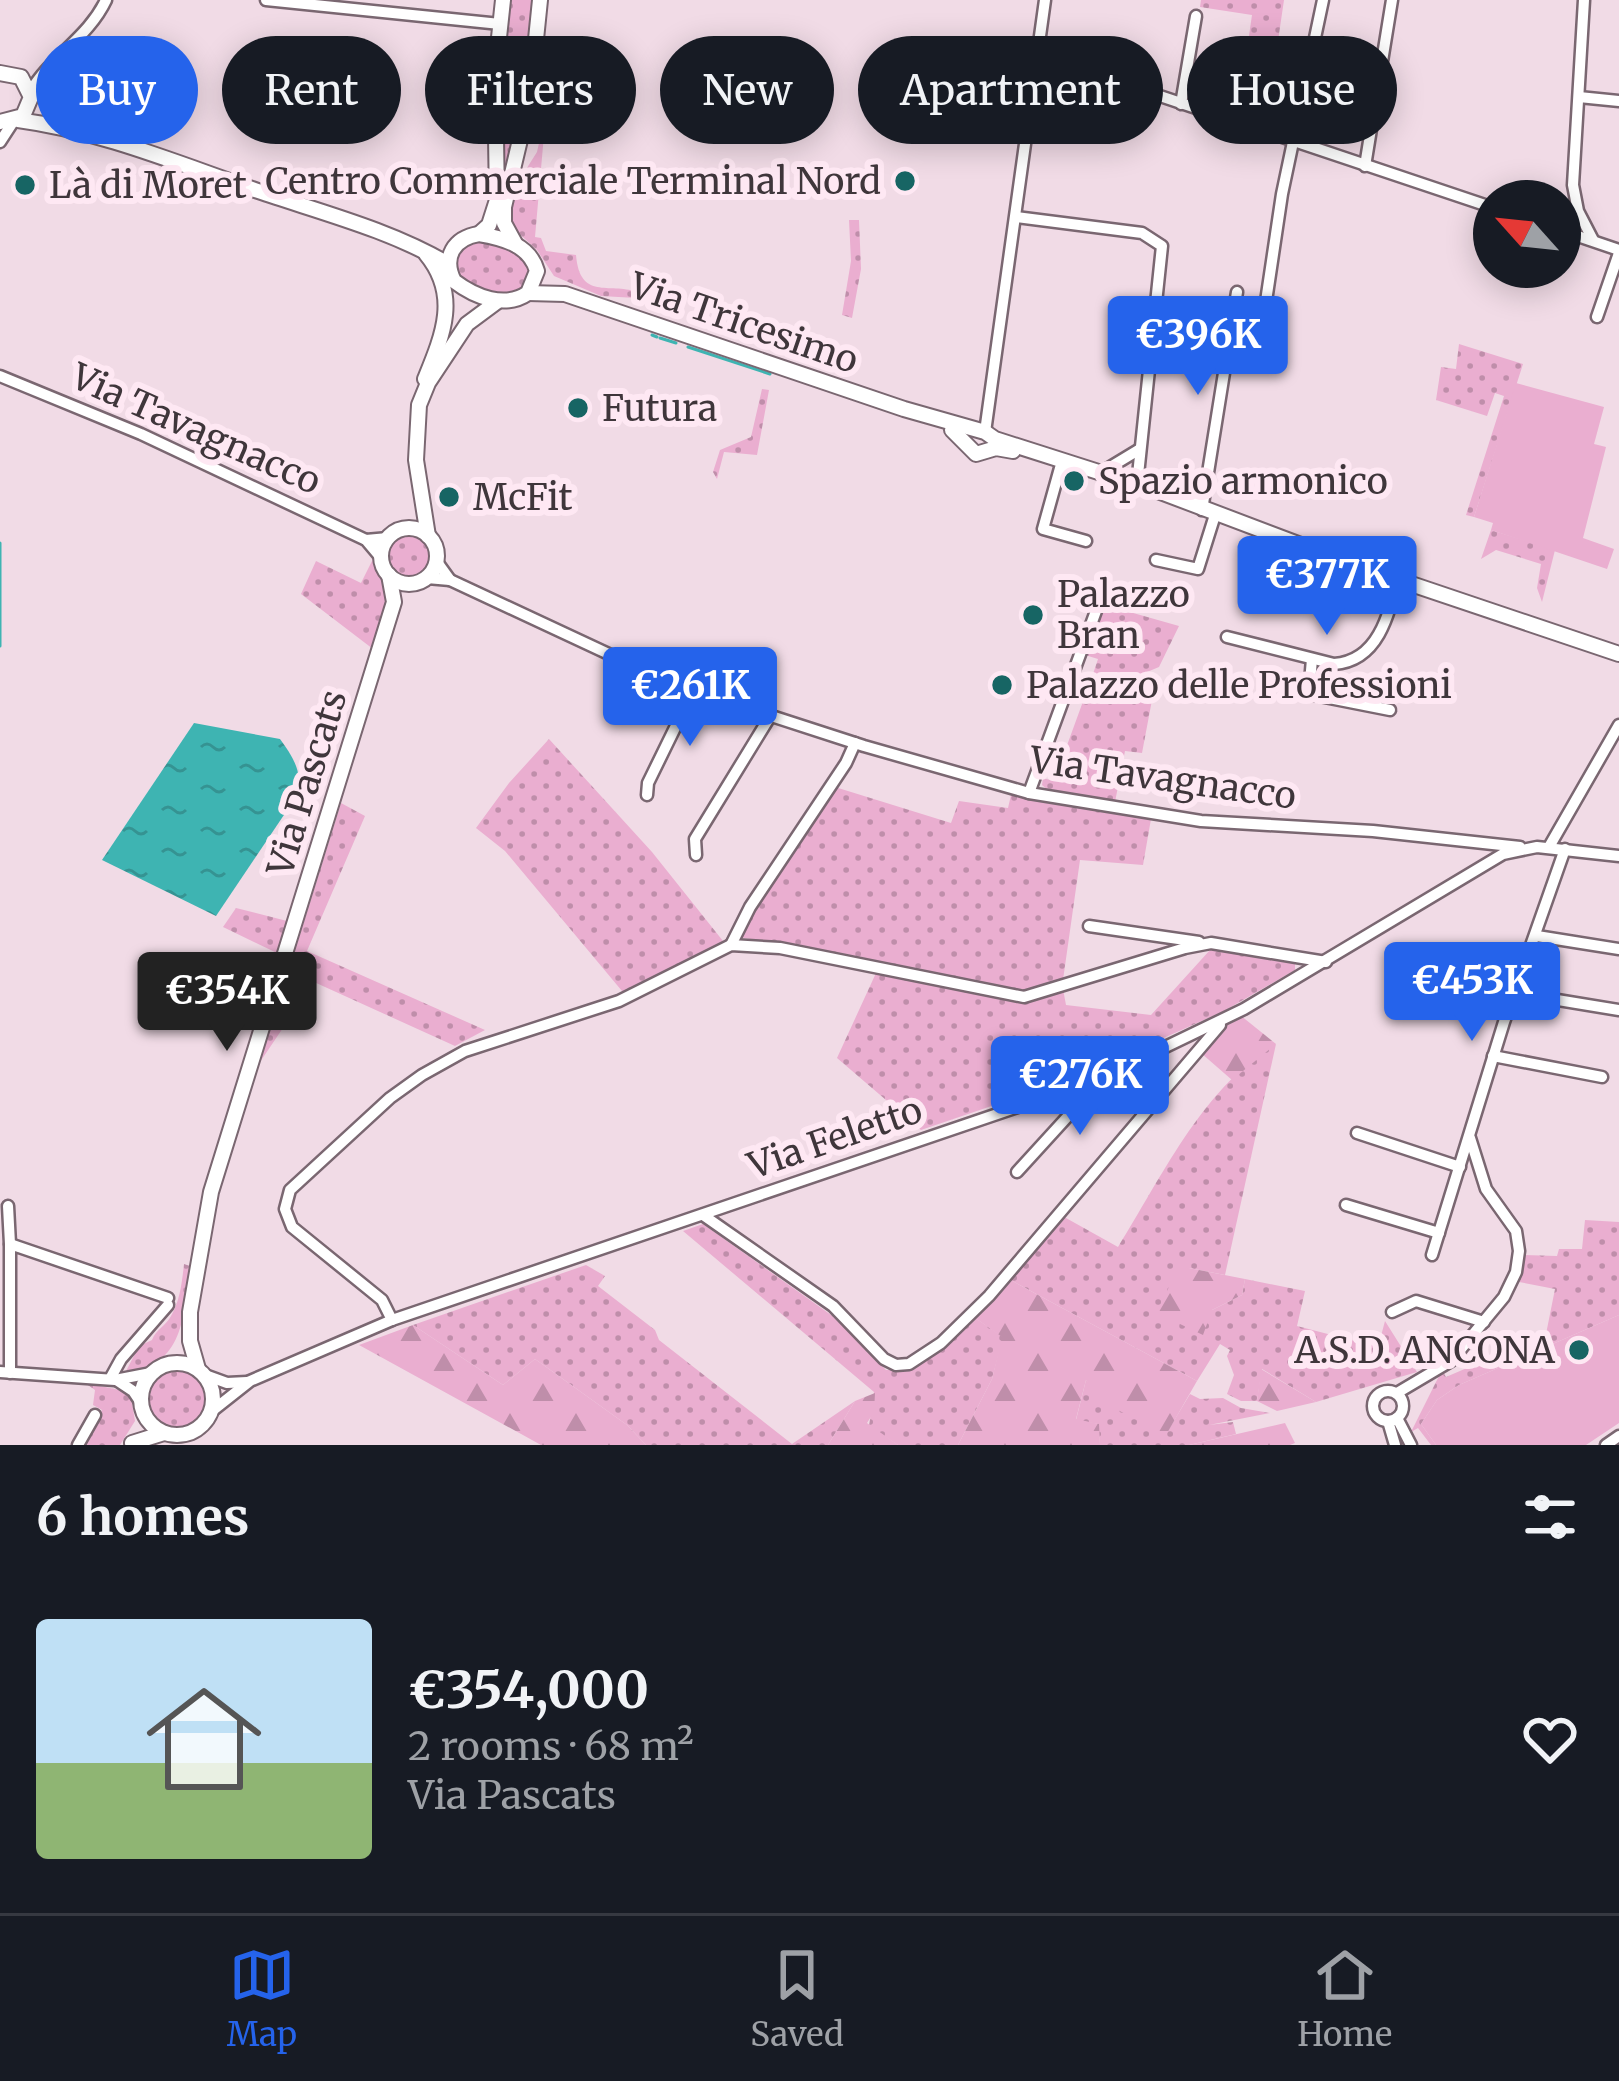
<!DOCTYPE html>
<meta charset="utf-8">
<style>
:root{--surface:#171b24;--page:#242831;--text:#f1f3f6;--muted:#9ea1a6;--line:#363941;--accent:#2563eb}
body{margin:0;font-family:Merriweather,serif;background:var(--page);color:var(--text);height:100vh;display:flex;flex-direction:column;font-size:45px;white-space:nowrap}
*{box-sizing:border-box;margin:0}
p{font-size:39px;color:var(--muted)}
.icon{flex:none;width:66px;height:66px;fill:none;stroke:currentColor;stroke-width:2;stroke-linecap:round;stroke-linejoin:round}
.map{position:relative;height:1445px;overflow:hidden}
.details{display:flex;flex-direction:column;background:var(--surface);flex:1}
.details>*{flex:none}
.guide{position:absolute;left:36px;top:36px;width:1548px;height:108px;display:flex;gap:24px}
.needle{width:78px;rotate:297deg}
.buttons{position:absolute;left:1473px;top:180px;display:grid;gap:24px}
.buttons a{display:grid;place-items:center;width:108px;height:108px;border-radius:50%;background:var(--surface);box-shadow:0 6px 30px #0003;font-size:60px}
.price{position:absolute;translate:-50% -102px;padding:0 27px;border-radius:12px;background:var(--accent);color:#fff;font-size:39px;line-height:78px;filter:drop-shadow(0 3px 6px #0008)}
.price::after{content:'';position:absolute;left:50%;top:72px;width:36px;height:27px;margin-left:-18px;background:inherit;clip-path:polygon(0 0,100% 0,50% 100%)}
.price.active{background:#222;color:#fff}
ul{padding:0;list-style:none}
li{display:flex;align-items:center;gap:36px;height:300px;padding:0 36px}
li+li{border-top:3px solid var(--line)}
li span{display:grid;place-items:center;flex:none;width:336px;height:240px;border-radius:12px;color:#555}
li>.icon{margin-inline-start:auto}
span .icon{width:144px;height:144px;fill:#fffc;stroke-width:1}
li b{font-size:51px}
h2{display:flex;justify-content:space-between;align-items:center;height:144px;padding:0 36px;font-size:51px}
.tag{padding:0 42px;border-radius:54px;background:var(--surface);box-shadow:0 6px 30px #0003;font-size:42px;line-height:108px}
.tag.active{background:var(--accent);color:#fff}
.tabs{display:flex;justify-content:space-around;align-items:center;height:168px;border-top:3px solid var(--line);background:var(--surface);font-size:33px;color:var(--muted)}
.tabs a{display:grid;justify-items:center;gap:6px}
.tabs .active{color:var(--accent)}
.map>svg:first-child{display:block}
</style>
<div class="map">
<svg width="1619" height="1445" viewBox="0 0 1619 1445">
<defs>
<pattern id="grass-dots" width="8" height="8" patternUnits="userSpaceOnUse" patternTransform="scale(3)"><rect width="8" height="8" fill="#eaaed0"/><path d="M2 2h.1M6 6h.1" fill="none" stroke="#bf8eaa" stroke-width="1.8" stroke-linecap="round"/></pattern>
<pattern id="forest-firs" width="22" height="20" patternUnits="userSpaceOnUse" patternTransform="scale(3)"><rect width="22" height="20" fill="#eaaed0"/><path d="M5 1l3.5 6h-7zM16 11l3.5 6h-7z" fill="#bf8eaa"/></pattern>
<pattern id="water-ripples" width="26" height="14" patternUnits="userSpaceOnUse" patternTransform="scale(3)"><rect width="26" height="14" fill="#3eb4b2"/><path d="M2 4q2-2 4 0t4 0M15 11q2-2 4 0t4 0" fill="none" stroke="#359392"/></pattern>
</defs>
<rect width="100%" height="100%" fill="#f1dbe6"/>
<g fill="url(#grass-dots)">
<polygon points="510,0 536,0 527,75 515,83 503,71"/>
<polygon points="1201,0 1284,0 1273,75 1244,70 1252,15 1200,7"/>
<polygon points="501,89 525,92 503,187"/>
<polygon points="1049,91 1072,94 1068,130 1032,125 1036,102"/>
<path d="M546,112L535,237L541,238L546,251L576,255C580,301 609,282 637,292L636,298L601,296L554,276L537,250L514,229L511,215L518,182L537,152Z"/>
<polygon points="849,220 859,220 861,269 852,318 842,315 851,261"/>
<path d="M477,239L522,255L530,275L520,292C496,295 476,291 457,275L458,249Z"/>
<polygon points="1459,344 1523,364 1474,517 1466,515 1504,396 1495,393 1487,416 1436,400 1441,367 1456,369"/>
<polygon points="762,389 769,390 757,455 724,452 717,479 713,472 720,450 751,437"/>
<polygon points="1491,530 1555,550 1542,602 1537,588 1541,564 1496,550 1481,559"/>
<circle cx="409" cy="556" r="21"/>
<path d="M374,557C390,605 388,600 373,649L301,594L316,561L361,583Z"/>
<polygon points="1105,605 1179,626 1159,667 1147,672 1142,689 1092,677 1098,659 1085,655"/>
<polygon points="1089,685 1152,700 1142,753 1125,751 1115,802 1050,792 1042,785 1043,778 1054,781"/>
<polygon points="549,739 652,852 723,941 627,997 505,851 476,828 509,783"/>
<polygon points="835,787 951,823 959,801 1008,808 1011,795 1151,819 1143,865 1080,860 1063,980 1017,993 740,937 744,925"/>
<polygon points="341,803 365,816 307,951 485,1030 455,1046 314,982 260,1062"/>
<polygon points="236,908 287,921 277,953 223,927"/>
<polygon points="1210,950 1289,960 1295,963 1295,970 1224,1011 1074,1078 921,1130 837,1058 876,973 1018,1000 1063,989 1066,1005 1151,1015"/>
<path d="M1276,1044L1225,1275L1189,1268L1212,1310L1242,1295L1245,1279L1305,1291L1297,1326L1378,1347L1385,1321L1417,1372L1316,1402L1262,1369L1257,1401H1241L1227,1394L1234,1375L1227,1356L1230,1350L1220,1344L1197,1381L1005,1277L1057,1213L1118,1247C1162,1177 1202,1088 1276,1044Z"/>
<polygon points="1585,1220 1619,1222 1619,1315 1459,1385 1437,1400 1421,1424 1436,1445 1431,1445 1418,1428 1411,1432 1442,1370 1446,1377 1546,1334 1555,1289 1519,1282 1524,1255 1557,1256 1559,1249 1582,1249"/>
<polygon points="703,1224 841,1322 886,1370 913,1370 971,1315 1003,1337 992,1379 958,1445 898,1445 869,1426 874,1392 683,1231"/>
<path d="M184,1264L190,1266C183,1315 186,1365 125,1373L139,1346L152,1340C156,1329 165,1327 171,1316C180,1301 182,1282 184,1264Z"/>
<polygon points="586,1265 605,1276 598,1286 655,1330 659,1340 792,1444 855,1401 828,1445 646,1445 627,1425 535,1359 503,1385 413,1325"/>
<circle cx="178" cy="1398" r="30"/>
<polygon points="1086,1380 1166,1434 1190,1394 1200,1399 1223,1398 1241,1408 1270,1413 1209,1425 1233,1422 1236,1434 1189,1445 1100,1445 1098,1424 1076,1420"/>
<polygon points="85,1383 130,1392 135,1421 120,1445 84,1445 102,1410 93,1405 95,1390"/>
</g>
<g fill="url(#forest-firs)">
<polygon points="1240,1015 1276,1044 1232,1080 1201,1053 1230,1021"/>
<polygon points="1189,1268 1245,1279 1242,1295 1212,1310 1203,1335 1157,1313 1173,1278"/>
<polygon points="1005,1277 1197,1381 1166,1435 1112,1407 1086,1380 1076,1419 1099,1424 1100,1445 958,1445 992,1379 1002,1337 971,1315"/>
<polygon points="413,1325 503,1385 535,1359 627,1425 646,1445 541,1445 359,1345"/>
<polygon points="1261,1369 1316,1402 1277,1411 1257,1401"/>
<polygon points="875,1393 874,1412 867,1423 898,1445 828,1445 855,1401"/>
<polygon points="1285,1423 1295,1443 1290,1445 1189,1445"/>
</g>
<g fill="#eaaed0">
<polygon points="1516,383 1604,407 1594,444 1606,447 1583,538 1614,549 1607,569 1491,530 1493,523 1474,517"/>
<polygon points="1619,1315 1619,1423 1586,1445 1436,1445 1421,1424 1437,1400 1459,1385"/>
</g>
<path fill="url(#water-ripples)" d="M194,723L280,739C295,760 305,775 294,800L216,916L102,860Z"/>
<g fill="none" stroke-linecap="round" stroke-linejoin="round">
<g stroke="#3eb4b2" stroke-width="3">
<polyline points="652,335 657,337"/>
<polyline points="660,338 676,343"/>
<polyline points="688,347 770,374"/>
<polyline points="0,543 0,646"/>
</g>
<defs>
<g id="minor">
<polyline points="266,0 500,24"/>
<polyline points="1584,0 1573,185 1578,211 1593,240"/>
<polyline points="1036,60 1157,95 1494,208"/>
<polyline points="1033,85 1130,93"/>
<path d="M30,92C51,56 88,38 106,0"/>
<polyline points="1579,97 1619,101"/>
<polyline points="1181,104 1196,16"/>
<polyline points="0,142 13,122"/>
<polyline points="1365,166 1392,0"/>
<polyline points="1016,217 1142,233 1162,246 1138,475 1149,485"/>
<polyline points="1560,230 1619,250"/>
<polyline points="1265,308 1282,194 1323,0"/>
<polyline points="1597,317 1619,253"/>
<polyline points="0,376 141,434 366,540 382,559"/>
<polyline points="985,432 1045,0"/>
<polyline points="1080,472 1060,468 1043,529 1086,541"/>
<polyline points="1102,472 1140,449"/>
<polyline points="1202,510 1237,292"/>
<polyline points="366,540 388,538"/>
<polyline points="1156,560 1198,569 1215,515"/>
<polyline points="437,562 450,580"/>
<polyline points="427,578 450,580 673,684 864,746 1029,793 1201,821 1373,831 1520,847"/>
<path d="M1227,637L1334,664C1381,661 1390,609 1399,572"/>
<polyline points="1312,659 1309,694 1390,710"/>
<polyline points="1029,793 1096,611"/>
<polyline points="647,795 648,783 693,691"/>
<polyline points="1549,847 1619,725"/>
<polyline points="696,855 695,839 771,715"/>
<polyline points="1089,926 1199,942"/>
<polyline points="1537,936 1619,949"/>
<polyline points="731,945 750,907 846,763 855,743"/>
<polyline points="1515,993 1619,1010"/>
<polyline points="1493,1056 1602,1077"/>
<polyline points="1357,1133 1460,1167"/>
<polyline points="1017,1172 1090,1092 1096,1078"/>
<polyline points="1346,1205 1439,1233"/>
<polyline points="8,1206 10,1244"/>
<polyline points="703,1215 833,1306 884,1359 896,1365 909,1364 941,1343 989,1296 1220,1025"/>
<polyline points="1432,1255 1504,1022 1565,849"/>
<polyline points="1392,1312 1416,1301 1484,1322"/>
<polyline points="392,1320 382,1300 292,1227 285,1209 290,1190 390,1098 422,1075 465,1051 619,1001 731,945 780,948 1024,997 1185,948 1211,943 1326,962"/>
<polyline points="0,1372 115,1380 151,1373"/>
<polyline points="10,1373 10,1244 168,1298"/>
<polyline points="205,1375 227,1383 247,1382"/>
<polyline points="110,1379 121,1359 168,1305"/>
<polyline points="118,1381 133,1391 141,1403"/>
<circle cx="1388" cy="1406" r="15"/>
<polyline points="1397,1393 1451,1361 1504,1297 1516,1272 1519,1251 1516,1231 1486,1189 1470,1138"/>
<polyline points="212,1411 250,1381 392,1320 1053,1095 1128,1065 1244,1009 1503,854 1537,847 1619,856"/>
<polyline points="1397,1418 1411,1445"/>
<polyline points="1388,1421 1395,1445"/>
<polyline points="78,1445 95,1415"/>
<polyline points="1606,1445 1619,1436"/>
</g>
<g id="major">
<polyline points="0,73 21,77 31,97 23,116 0,122"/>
<polyline points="495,75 510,89 520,89 532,80"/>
<path d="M18,120C101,131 179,164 258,191C323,213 390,230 448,264"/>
<path d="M479,234C503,238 530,245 537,271L528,293C505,309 475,297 454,281C442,257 454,238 479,234Z"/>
<polyline points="479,234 489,225 497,200 495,75 503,0"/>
<polyline points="516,245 504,223 504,207 530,98 540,0"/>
<polyline points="528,293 565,294 904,409 985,432 995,439 1158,491 1343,561 1619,654"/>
<path d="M425,379C443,335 460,295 426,254"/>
<polyline points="952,430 976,454 996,448 1013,451"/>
<circle cx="409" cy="556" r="28"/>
<polyline points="428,536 416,460 419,405 428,383 467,324 498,301"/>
<circle cx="177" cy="1399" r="36"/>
<polyline points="198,1369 190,1341 190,1312 211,1192 394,602 389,575"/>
<polyline points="132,1443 164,1433"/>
</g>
</defs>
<use href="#minor" stroke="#7a6771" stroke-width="15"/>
<use href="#major" stroke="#7a6771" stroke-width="18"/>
<use href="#minor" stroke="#fff" stroke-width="10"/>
<use href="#major" stroke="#fff" stroke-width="14"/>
</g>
<g fill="#176564" stroke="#fee8f3" stroke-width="4.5">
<circle cx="905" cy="181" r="12"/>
<circle cx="25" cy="185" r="12"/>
<circle cx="578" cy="408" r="12"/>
<circle cx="1074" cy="481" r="12"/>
<circle cx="449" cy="497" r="12"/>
<circle cx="1033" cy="615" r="12"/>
<circle cx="1002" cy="685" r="12"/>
<circle cx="1579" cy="1350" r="12"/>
</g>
<g text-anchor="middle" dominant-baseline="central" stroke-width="12" stroke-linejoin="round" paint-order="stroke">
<g font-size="36" fill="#3f363b" stroke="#fee8f3" text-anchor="start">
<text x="881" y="181" text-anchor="end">Centro Commerciale Terminal Nord</text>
<text x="49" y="185">Là di Moret</text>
<text x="602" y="408">Futura</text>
<text x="1098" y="481">Spazio armonico</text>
<text x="473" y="497">McFit</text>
<text x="1057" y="594">Palazzo<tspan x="1057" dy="41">Bran</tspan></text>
<text x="1026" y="685">Palazzo delle Professioni</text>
<text x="1555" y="1350" text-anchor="end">A.S.D. ANCONA</text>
</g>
<g font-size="36" fill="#3f363b" stroke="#fee8f3">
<text transform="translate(744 323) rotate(19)">Via Tricesimo</text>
<text transform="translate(196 429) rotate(24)">Via Tavagnacco</text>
<text transform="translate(1163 778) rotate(8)">Via Tavagnacco</text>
<text transform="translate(307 783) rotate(-73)">Via Pascats</text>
<text transform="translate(835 1138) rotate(-19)">Via Feletto</text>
</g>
</g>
</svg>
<div class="buttons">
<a><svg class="needle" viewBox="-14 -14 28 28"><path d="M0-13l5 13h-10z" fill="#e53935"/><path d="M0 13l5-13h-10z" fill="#9ea1a6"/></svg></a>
</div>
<b class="price" style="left:1198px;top:398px">€396K</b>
<b class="price" style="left:1327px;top:638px">€377K</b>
<b class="price" style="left:690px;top:749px">€261K</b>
<b class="price" style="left:1472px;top:1044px">€453K</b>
<b class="price active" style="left:227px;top:1054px">€354K</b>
<b class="price" style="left:1080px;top:1138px">€276K</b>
<div class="guide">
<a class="tag active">Buy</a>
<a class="tag">Rent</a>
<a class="tag">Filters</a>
<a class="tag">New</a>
<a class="tag">Apartment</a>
<a class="tag">House</a>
</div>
</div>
<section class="details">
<h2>6 homes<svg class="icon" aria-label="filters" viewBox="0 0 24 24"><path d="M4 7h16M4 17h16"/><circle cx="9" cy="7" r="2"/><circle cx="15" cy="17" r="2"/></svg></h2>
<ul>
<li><span style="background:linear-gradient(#bfe0f5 60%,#8fb573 0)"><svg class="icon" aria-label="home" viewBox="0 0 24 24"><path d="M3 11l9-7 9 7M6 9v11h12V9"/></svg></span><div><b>€354,000</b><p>2 rooms · 68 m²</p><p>Via Pascats</p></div><svg class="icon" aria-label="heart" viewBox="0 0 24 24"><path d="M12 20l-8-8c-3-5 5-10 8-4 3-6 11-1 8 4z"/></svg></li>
</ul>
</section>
<nav class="tabs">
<a class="active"><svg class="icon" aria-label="map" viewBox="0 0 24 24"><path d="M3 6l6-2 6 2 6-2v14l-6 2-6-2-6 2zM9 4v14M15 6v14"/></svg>Map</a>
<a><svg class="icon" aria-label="saved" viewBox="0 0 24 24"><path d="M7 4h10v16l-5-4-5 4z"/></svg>Saved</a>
<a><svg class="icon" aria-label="home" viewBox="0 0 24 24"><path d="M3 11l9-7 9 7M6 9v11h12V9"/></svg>Home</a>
</nav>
